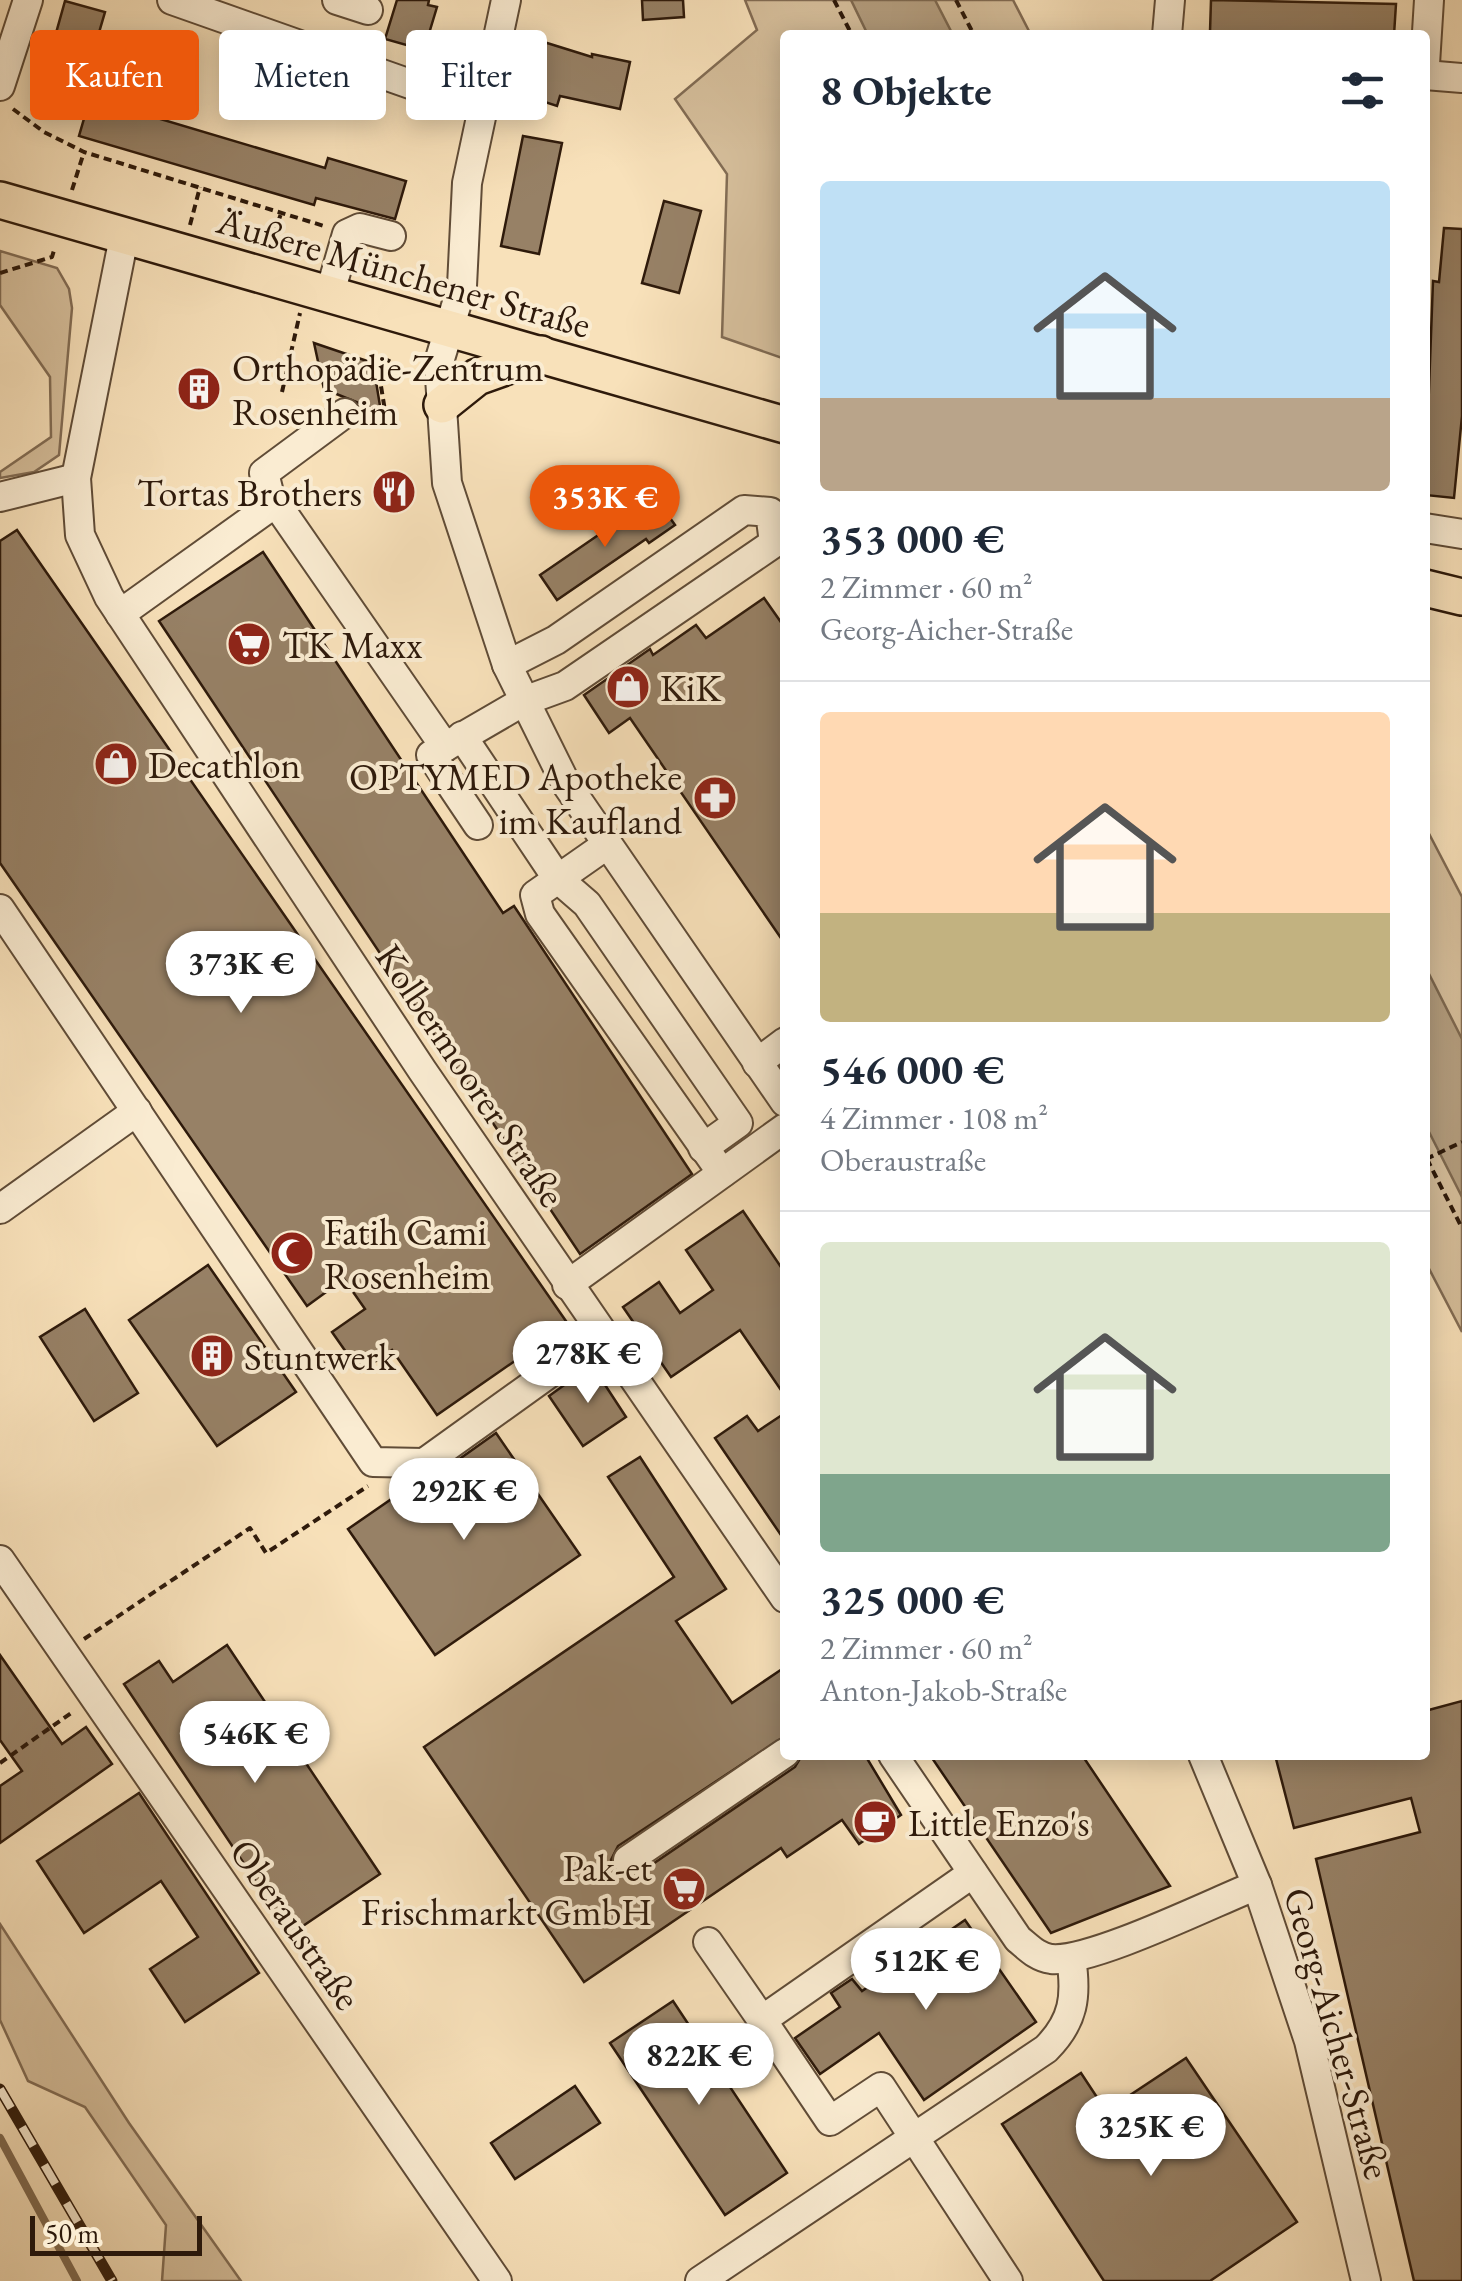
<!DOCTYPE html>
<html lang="de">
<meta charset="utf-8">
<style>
:root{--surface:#fff;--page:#f2f2f3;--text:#1f2937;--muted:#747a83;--line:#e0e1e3;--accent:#ea580c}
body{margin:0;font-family:"EB Garamond",serif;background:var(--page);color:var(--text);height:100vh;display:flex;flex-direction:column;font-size:38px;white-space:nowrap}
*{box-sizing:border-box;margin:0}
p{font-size:32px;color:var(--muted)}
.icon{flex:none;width:55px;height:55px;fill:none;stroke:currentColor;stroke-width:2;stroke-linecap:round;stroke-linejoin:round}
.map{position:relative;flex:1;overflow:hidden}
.details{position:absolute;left:780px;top:30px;width:650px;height:1730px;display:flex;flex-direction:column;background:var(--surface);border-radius:10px;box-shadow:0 5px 25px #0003}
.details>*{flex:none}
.banner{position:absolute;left:30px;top:30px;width:600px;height:90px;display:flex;gap:20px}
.scale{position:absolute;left:30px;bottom:25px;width:172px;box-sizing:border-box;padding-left:10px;border:5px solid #2e1a0b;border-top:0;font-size:28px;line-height:35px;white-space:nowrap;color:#2e1a0b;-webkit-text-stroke:8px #faecd2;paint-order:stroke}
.price{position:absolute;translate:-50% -85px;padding:0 22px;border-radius:35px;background:#fff;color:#222;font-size:32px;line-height:65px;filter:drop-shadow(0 2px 5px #0008)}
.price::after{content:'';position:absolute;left:50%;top:60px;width:30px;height:22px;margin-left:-15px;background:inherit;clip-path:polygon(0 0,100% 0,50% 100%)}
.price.on{background:var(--accent);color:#fff}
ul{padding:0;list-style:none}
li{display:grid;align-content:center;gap:20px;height:530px;padding:0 40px}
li+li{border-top:2px solid var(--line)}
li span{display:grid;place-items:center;height:310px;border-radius:10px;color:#555}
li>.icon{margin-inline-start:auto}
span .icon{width:180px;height:180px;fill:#fffc;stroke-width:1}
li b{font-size:42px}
h2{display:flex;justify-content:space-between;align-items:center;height:120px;padding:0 40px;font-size:42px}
.pill{padding:0 35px;border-radius:10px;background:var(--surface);box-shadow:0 5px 25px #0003;font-size:35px;line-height:90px}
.pill.on{background:var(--accent);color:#fff}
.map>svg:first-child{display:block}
</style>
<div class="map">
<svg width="1462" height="2281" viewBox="0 0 1462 2281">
<rect width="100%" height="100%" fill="#f8e1ba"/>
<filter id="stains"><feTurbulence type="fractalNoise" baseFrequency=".002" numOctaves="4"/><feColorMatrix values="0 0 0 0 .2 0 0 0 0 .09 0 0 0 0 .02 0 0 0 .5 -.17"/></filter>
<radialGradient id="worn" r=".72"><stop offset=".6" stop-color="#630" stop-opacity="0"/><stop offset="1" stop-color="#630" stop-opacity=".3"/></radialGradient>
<g fill="#d6bf9c" stroke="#826c54" stroke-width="2.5">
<polygon points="745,0 1013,0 1031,35 785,35 785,359 722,337 727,174 675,99 757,30"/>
<polygon points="0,251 57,268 69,289 72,308 59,455 34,472 0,478 0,472 51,437 50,377 0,305"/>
<polygon points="1425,826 1462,897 1462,1332 1425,1261"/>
<polygon points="0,1924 129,2123 241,2281 162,2281 166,2225 85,2107 28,2081 0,2020"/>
</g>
<g fill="#b39d7e" stroke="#7e6950" stroke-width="2.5">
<polygon points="851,0 935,0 953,35 868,35"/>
<polygon points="1425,966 1462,1039 1462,1197 1425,1124"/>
</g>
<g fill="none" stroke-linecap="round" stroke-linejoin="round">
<polyline stroke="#7e6950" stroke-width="8" points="0,2138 77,2281"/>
</g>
<g fill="#978166" stroke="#2e1a0b" stroke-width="2.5">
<polygon points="397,0 429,0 428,5 437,7 424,50 385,39"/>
<polygon points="642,0 683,0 684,17 643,20"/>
<polygon points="1211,0 1396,4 1394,35 1210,32"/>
<polygon points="65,1 105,12 83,87 44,76"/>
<polygon points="531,38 592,57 592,54 630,62 620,109 560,96 557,106 514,92"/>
<polygon points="90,98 325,168 328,158 406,181 395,219 316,198 314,205 79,136"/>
<polygon points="523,136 562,143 539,254 501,246"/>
<polygon points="664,201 701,211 679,293 642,283"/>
<polygon points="1444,228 1462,229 1462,416 1454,498 1425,495 1433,281 1439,282"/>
<polygon points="314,343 373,363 381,412 324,389"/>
<polygon points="660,504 675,525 649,543 646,539 557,600 540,575 629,514 634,522"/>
<polygon points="17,530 568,1324 437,1415 392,1350 360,1372 332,1332 365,1309 344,1279 307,1306 0,863 0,541"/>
<polygon points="263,552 503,913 514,906 692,1174 580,1254 159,621"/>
<polygon points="764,598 785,628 785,944 630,718 609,733 584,695 650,649 653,655 696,625 706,638"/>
<polygon points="743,1211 785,1273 785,1396 740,1330 671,1377 623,1307 659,1282 680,1313 713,1290 686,1250"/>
<polygon points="208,1265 296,1392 217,1446 129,1320"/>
<polygon points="85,1309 138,1393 94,1421 40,1337"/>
<polygon points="592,1365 626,1417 583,1446 549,1396"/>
<polygon points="785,1413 785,1541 715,1438 747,1416 758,1431"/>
<polygon points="496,1433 580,1555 435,1655 348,1529 419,1480 434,1477"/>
<polygon points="640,1457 726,1589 676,1621 732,1703 785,1667 785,1736 618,1846 611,1860 614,1871 628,1877 638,1874 795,1767 802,1755 865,1755 901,1815 859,1844 842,1820 787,1857 781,1848 584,1982 424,1747 674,1577 608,1477"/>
<polygon points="227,1645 380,1874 291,1934 124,1684 159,1661 173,1682"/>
<polygon points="0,1655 62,1744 86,1727 112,1764 0,1843 0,1786 22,1771 0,1740"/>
<polygon points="1462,1701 1462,2281 1414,2281 1316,1859 1420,1832 1411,1798 1294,1828 1275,1755 1425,1755 1425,1711"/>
<polygon points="930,1755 1082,1755 1170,1886 1051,1933"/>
<polygon points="139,1793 259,1973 185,2022 150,1969 198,1937 161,1881 84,1933 37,1861"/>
<polygon points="965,1920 1036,2022 924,2100 879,2033 820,2074 795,2038 840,2007 831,1993 852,1979 862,1991"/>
<polygon points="673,2001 787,2173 725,2215 610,2043"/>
<polygon points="1186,2058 1297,2222 1210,2281 1104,2281 1002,2124 1081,2073 1106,2111"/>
<polygon points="575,2086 600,2123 515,2179 491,2143"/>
</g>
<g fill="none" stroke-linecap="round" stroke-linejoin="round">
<defs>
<g id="minor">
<polyline points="172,0 481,109"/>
<polyline points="337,0 368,10"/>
<polyline points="506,0 467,183 462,286 439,362 447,483 507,665 565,782 785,1102"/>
<polyline points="1167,35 1170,0"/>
<polyline points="1425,64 1429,0"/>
<polyline points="1425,75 1462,78"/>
<polyline points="0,86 28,0"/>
<polyline points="124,237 76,478 80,535 109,597 422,1070 785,1598"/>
<polyline points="329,296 347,234 360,228 391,236"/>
<polyline points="345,413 264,473 269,493 445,747"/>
<polyline points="0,497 76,478"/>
<polyline points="1425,528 1462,534"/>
<polyline points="120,614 275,503"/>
<polyline points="462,736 557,878 587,904 738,1123 703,1148"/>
<polyline points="478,825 431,755 524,701 565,686 774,543 770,512 744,510 556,640 507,665"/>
<polyline points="605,846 535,895 540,914 722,1173"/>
<polyline points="0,909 373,1462 424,1463 601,1336"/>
<polyline points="757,1063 785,1042"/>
<polyline points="0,1209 137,1111"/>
<polyline points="567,1285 785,1128"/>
<polyline points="0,1560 497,2281"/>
<path d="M893,1755L1018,1939C1029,1948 1037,1957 1051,1959C1091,1963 1214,1902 1257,1885"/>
<polyline points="1203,1755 1257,1885 1309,2041 1366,2281"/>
<polyline points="628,1860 785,1753"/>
<polyline points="708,1942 762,2020 973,1873"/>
<polyline points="762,2020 830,2121 881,2087 1008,2281"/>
<path d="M700,2281L1046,2049C1074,2021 1077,1996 1071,1958"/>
</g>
<g id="major">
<polyline points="0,200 785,425"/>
<polyline points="442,405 477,377 541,354"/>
<polyline points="1425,588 1462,597"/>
</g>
</defs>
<use href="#minor" stroke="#604c37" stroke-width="32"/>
<use href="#major" stroke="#2e1a0b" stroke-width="40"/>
<g stroke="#2e1a0b" stroke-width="4" stroke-dasharray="8 5" stroke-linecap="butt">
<polyline points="834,0 852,35"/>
<polyline points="956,0 974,35"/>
<polyline points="13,109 44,132 84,152 324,226"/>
<polyline points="72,190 84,152"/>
<polyline points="190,225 200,187"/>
<polyline points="269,247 282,211"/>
<polyline points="0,273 52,257 55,247"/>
<polyline points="383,358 393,363 380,380 386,417"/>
<polyline points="282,392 300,313"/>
<polyline points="1426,1159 1462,1142"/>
<polyline points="1427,1159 1462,1228"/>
<polyline points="84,1639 250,1528 266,1553 368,1486"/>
<polyline points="0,1763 74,1711"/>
</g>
<use href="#minor" stroke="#faecd2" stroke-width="28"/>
<use href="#major" stroke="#f8e1ba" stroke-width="35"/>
<defs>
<polyline id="rail" points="0,2089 112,2281"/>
</defs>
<use href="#rail" stroke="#2e1a0b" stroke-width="11"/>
<use href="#rail" stroke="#faecd2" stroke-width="8" stroke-dasharray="22" stroke-linecap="butt"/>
</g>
<defs>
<symbol id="building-disc" viewBox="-11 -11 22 22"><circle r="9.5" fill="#8f2418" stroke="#faecd2"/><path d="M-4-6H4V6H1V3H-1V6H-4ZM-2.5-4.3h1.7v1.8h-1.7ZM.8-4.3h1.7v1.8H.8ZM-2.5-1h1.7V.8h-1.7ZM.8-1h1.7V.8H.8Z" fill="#fff"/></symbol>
<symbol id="restaurant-disc" viewBox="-11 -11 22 22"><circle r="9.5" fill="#8f2418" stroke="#faecd2"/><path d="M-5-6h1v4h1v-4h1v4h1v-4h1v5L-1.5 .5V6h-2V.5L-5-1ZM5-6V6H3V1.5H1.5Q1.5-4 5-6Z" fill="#fff"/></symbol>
<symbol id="supermarket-disc" viewBox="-11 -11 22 22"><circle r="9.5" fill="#8f2418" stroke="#faecd2"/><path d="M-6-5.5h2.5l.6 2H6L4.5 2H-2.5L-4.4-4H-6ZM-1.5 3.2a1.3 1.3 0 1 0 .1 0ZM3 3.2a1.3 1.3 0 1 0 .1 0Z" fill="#fff"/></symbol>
<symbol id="shop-disc" viewBox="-11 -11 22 22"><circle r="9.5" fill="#8f2418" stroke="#faecd2"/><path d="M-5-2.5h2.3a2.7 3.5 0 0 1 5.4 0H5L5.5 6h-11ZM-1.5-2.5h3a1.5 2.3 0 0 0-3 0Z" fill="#fff"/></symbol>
<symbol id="pharmacy-disc" viewBox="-11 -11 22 22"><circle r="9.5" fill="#8f2418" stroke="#faecd2"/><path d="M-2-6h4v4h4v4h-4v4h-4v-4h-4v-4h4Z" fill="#fff"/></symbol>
<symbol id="mosque-disc" viewBox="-11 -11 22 22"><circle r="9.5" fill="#8f2418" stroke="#faecd2"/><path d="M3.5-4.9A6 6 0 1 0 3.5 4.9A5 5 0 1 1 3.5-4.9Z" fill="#fff"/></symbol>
<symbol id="cafe-disc" viewBox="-11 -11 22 22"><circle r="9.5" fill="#8f2418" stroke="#faecd2"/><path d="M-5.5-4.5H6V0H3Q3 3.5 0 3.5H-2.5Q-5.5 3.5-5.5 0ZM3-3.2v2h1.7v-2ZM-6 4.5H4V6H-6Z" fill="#fff"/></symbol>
</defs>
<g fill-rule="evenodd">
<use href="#building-disc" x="174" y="364" width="50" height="50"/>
<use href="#restaurant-disc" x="369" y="467" width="50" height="50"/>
<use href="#supermarket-disc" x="224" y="619" width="50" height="50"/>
<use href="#shop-disc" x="603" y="662" width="50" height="50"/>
<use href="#shop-disc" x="91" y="739" width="50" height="50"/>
<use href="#pharmacy-disc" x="690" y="773" width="50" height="50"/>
<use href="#mosque-disc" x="267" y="1228" width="50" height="50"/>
<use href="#building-disc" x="187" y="1331" width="50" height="50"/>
<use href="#cafe-disc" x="850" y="1797" width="50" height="50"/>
<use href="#supermarket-disc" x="659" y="1864" width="50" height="50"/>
</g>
<g text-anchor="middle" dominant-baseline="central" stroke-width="8" stroke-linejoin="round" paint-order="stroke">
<g font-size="38" fill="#2e1a0b" stroke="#faecd2">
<text transform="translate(404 272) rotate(16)">Äußere Münchener Straße</text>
<text transform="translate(471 1075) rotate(56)">Kolbermoorer Straße</text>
<text transform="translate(296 1924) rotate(55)">Oberaustraße</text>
<text transform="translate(1338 2033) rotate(74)">Georg-Aicher-Straße</text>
</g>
<g font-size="38" fill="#2e1a0b" stroke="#faecd2" text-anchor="start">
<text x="232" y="367">Orthopädie-Zentrum<tspan x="232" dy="44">Rosenheim</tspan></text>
<text x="362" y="492" text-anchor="end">Tortas Brothers</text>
<text x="282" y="644">TK Maxx</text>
<text x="660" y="687">KiK</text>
<text x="148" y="764">Decathlon</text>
<text x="682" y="776" text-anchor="end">OPTYMED Apotheke<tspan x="682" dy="44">im Kaufland</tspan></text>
<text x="324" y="1231">Fatih Cami<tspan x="324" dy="44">Rosenheim</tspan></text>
<text x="244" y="1356">Stuntwerk</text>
<text x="908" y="1822">Little Enzo's</text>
<text x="652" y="1867" text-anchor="end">Pak-et<tspan x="652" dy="44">Frischmarkt GmbH</tspan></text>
</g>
</g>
<rect width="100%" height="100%" filter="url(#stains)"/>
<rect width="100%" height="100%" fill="url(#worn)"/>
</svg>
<div class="scale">50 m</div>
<b class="price on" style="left:605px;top:550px">353K €</b>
<b class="price" style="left:241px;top:1016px">373K €</b>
<b class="price" style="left:588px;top:1406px">278K €</b>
<b class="price" style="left:464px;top:1543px">292K €</b>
<b class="price" style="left:255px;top:1786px">546K €</b>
<b class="price" style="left:926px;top:2013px">512K €</b>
<b class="price" style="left:699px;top:2108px">822K €</b>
<b class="price" style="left:1151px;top:2179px">325K €</b>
<div class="banner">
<a class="pill on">Kaufen</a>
<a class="pill">Mieten</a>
<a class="pill">Filter</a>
</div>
<section class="details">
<h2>8 Objekte<svg class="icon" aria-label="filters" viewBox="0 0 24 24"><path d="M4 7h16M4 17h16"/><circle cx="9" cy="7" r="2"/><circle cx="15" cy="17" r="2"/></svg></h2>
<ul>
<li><span style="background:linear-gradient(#bfe0f5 70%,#b9a48a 0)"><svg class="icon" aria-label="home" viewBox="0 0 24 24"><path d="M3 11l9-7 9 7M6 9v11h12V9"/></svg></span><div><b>353 000 €</b><p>2 Zimmer · 60 m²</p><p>Georg-Aicher-Straße</p></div></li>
<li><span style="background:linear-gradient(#ffd9b3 65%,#c2b280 0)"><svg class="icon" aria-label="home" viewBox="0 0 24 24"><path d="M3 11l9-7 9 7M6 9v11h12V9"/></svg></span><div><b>546 000 €</b><p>4 Zimmer · 108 m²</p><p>Oberaustraße</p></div></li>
<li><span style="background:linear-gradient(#dfe7d0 75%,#7fa58c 0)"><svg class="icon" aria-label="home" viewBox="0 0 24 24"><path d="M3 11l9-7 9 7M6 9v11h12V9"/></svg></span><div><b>325 000 €</b><p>2 Zimmer · 60 m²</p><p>Anton-Jakob-Straße</p></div></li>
</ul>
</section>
</div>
